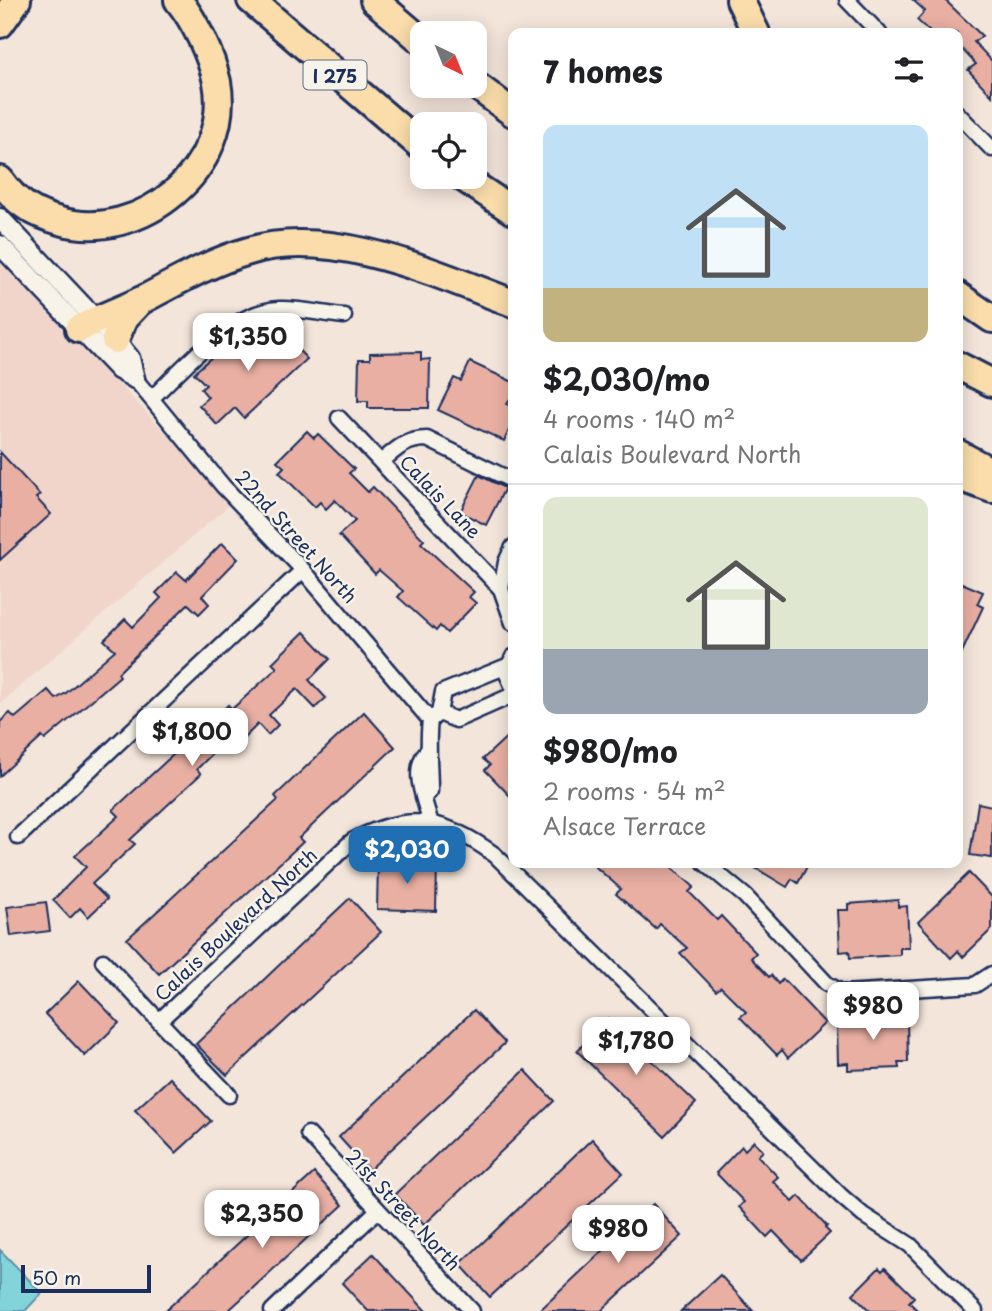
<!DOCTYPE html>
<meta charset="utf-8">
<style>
:root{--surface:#fff;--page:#f6f6f6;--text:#202124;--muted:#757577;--line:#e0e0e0;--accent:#1f6fb2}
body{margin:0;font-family:"Playpen Sans",sans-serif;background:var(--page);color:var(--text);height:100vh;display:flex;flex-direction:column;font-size:26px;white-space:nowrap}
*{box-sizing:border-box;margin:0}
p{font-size:23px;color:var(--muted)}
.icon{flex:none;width:38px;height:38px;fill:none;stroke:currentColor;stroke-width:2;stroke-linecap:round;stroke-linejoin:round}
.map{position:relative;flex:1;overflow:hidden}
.panel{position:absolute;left:508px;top:28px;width:455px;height:840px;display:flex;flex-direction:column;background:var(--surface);border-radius:14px;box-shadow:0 4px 18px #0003}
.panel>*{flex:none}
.needle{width:46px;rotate:137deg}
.controls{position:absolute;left:410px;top:21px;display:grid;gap:14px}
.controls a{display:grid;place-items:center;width:77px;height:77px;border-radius:14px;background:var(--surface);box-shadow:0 4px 18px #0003;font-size:35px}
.scale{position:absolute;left:21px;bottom:18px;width:130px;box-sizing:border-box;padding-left:7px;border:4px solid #1b2f5e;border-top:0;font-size:19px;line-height:24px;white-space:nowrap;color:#1b2f5e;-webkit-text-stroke:5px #f7f3e8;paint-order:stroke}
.price{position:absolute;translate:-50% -60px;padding:0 16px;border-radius:14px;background:#fff;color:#222;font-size:23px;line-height:46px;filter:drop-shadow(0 2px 4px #0008)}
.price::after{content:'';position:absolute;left:50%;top:42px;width:21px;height:16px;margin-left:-10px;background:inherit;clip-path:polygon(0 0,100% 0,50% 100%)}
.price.selected{background:var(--accent);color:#fff}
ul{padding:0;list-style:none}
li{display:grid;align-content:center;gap:14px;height:371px;padding:0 35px}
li+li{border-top:2px solid var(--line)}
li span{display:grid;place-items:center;height:217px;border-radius:14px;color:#555}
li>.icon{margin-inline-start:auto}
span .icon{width:126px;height:126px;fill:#fffc;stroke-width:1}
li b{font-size:30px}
h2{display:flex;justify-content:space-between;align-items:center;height:84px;padding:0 35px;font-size:30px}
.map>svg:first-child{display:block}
</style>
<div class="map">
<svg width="992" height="1311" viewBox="0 0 992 1311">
<rect width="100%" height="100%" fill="#f4e5da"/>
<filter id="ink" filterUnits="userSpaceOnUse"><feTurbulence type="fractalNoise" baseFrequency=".0143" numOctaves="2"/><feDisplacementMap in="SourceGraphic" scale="14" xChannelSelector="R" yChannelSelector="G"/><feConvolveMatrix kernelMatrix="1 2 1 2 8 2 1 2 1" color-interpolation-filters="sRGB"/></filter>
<g filter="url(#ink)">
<polygon fill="#f1d5ca" points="0,258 190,459 229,505 0,704"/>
<polygon fill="#83d4d9" stroke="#5992a8" stroke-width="2" points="0,1250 42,1293 25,1311 0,1311"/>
<g fill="#e9afa3" stroke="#1b2f5e" stroke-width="2">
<polygon points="913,0 945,0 982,36 974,42 992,61 992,96 968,70 976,64 957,44 957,33 931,33 917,20 925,11"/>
<polygon points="270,320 307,359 244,418 235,408 217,425 199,405 208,397 201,389 206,385 194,373 226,344 235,353"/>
<polygon points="421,352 421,360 430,359 429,408 368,408 368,401 358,401 359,359 370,359 370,353"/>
<polygon points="470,362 513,382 513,394 507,404 513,407 513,422 504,441 438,410 454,378 461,381"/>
<polygon points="307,431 314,438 318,434 354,469 349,473 368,492 373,487 424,540 421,543 474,592 469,597 476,603 447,633 440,626 436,631 398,597 403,591 379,570 375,574 339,535 355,521 335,500 326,509 320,502 315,507 279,472 284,467 277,461"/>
<polygon points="0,452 40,495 36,498 51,514 0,560"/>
<polygon points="479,475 505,488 486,525 460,512"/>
<polygon points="222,543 238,559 202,596 209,604 199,614 188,604 118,673 120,676 45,740 42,737 0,776 0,722 10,713 15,718 48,690 56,699 66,693 115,650 104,640 125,619 133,627 161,598 156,593 177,572 186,580"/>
<polygon points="957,581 983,592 977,604 983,607 957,663"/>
<polygon points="304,632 330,659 309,680 326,698 315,708 297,689 269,715 278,725 268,735 258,724 228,754 220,746 197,769 201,774 130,840 135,844 92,884 107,899 88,917 80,908 70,918 53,900 86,867 75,856 119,816 113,810 187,742 189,744 228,705 232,709 277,668 272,663"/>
<polygon points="364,712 395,747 299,838 303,842 159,974 127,939 278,800 275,796"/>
<polygon points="513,731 513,799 485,770 490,765 483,759"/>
<polygon points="978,803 992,806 992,858 970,855"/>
<polygon points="378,861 437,863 436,911 377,909"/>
<polygon points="591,863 667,863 694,887 689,892 717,920 721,916 756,953 751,958 769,977 771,975 778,984 783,979 825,1023 788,1058 782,1050 777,1055 740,1017 746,1012 721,987 716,991 680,953 687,948 660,924 656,929 616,894 621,889"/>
<polygon points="747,863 809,863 798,883 792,879 787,887"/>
<polygon points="969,873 992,897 992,929 963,957 958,951 951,958 918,922"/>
<polygon points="350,898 381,932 227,1075 196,1044"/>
<polygon points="898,900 898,907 907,906 909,948 900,948 900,955 850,958 849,951 840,952 838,910 848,910 848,904"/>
<polygon points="46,902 50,931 11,936 7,907"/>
<polygon points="79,981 119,1023 85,1056 45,1014"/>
<polygon points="474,1010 505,1043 369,1170 339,1137"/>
<polygon points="898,1013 898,1020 907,1020 908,1062 898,1062 899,1068 848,1070 848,1063 838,1064 837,1022 848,1022 848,1016"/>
<polygon points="608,1018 696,1103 664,1136 577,1051"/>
<polygon points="525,1070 554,1101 424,1225 395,1194"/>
<polygon points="170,1078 211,1121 176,1153 135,1110"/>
<polygon points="592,1139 623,1173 490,1297 460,1264"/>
<polygon points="754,1141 763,1151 758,1156 778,1177 773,1181 793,1202 799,1196 827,1226 825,1228 830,1233 801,1260 773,1231 767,1237 739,1207 744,1202 716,1173 742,1146 745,1150"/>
<polygon points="314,1173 343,1205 228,1311 165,1311"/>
<polygon points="653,1204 682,1236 601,1311 539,1311"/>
<polygon points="373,1254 426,1311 368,1311 342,1283"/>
<polygon points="879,1268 882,1271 885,1268 914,1297 909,1302 918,1311 870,1311 853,1294"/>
<polygon points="720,1275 753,1311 681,1311"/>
</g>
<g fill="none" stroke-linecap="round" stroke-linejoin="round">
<defs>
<g id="minor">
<polyline points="847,0 879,33"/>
<polyline points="957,113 992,149"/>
<polyline points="135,379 223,486 303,570 430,720"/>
<path d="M152,398C184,367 232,311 279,309C300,308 323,314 344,316"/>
<polyline points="339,418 501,589 513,623"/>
<path d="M381,462C396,449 406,439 427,439L513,481"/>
<polyline points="501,589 506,562 513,547"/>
<polyline points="513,657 506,672 513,687"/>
<polyline points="439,713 456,720 513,695"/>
<path d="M427,751C410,771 425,799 430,821"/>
<path d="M424,797L430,791C430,766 427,745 430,720L439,713L443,692L507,666"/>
<polyline points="18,837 303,570"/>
<polyline points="705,863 745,896 827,984 843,993 975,985 992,974"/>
<polyline points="103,961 159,1021"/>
<path d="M229,1095L159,1021L352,841C408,811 445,818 495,855L841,1196L863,1215L910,1245L975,1311"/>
<polyline points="308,1134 472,1311"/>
<polyline points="272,1311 378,1210"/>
</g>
<g id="tertiary">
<polyline points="0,218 115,340 130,358 135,379"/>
<polyline points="0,245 119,370 135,379"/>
</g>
<g id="motorway">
<polyline points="251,0 422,147"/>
<polyline points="374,0 422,41"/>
<polyline points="740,0 756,33"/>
<polyline points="0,24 17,0"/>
<polyline points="474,84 513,113"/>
<polyline points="462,177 513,211"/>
<path d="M0,180C16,203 34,214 60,221C140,244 233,168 217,82C211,55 195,21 178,0"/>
<polyline points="957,295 992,319"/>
<path d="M79,329C99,317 122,310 142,300C178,281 210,262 249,251C332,226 436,274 513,303"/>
<polyline points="115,340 124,318 140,301"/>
<polyline points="957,365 992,383"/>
<polyline points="957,453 992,472"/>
<polyline points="957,476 992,489"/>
</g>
</defs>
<use href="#minor" stroke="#1b2f5e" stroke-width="19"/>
<use href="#tertiary" stroke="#1b2f5e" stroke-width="23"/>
<use href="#motorway" stroke="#1b2f5e" stroke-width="32"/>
<use href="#minor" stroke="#f7f3e8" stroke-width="14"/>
<use href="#tertiary" stroke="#f7f3e8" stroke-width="18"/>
<use href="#motorway" stroke="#fbddab" stroke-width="26"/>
</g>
</g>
<g text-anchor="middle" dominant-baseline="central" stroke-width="5" stroke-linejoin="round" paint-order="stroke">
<rect fill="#f7f3e8" stroke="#5d6a87" stroke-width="2" x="303.5" y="60.5" width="63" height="29" rx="5"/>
<g font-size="18" font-weight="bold" fill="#1b2f5e">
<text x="335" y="75">I 275</text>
</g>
<g font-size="19" fill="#1b2f5e" stroke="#f7f3e8">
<text transform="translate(441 496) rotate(46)">Calais Lane</text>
<text transform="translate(297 536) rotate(48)">22nd Street North</text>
<text transform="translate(235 924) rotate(-43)">Calais Boulevard North</text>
<text transform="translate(404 1209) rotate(47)">21st Street North</text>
</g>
</g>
</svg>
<div class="controls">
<a><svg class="needle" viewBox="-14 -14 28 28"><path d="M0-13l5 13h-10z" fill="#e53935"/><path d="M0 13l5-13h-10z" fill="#757577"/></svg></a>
<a><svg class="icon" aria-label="locate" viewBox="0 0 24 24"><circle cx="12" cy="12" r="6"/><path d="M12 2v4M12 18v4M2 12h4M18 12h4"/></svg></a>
</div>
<div class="scale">50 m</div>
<b class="price" style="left:248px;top:373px">$1,350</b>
<b class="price" style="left:192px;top:768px">$1,800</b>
<b class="price selected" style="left:407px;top:886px">$2,030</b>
<b class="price" style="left:873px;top:1042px">$980</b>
<b class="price" style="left:636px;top:1077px">$1,780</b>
<b class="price" style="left:262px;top:1250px">$2,350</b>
<b class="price" style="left:618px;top:1265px">$980</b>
<section class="panel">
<h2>7 homes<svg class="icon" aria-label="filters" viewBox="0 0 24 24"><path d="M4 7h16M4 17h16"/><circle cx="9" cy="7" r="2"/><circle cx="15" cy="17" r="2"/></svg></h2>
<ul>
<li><span style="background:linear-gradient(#bfe0f5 75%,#c2b280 0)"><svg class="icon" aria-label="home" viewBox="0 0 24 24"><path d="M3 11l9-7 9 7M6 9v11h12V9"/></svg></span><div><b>$2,030/mo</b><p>4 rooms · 140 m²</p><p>Calais Boulevard North</p></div></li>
<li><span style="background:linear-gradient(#dfe7d0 70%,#9aa5b1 0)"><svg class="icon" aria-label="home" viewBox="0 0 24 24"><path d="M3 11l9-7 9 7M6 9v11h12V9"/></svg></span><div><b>$980/mo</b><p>2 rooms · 54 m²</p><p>Alsace Terrace</p></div></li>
</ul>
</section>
</div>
